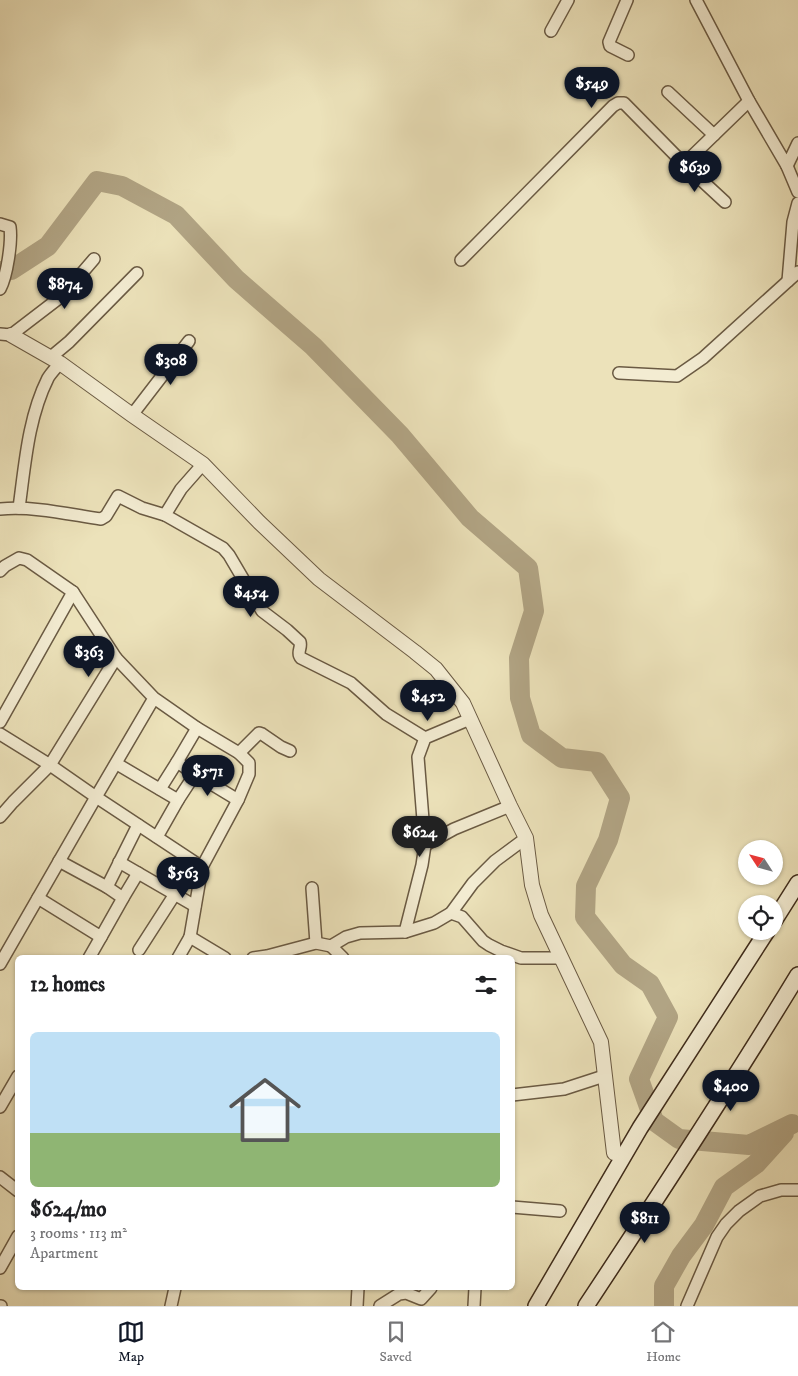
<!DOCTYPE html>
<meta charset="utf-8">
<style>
:root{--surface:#fff;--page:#f2f2f2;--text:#202124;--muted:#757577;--line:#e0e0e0;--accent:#111827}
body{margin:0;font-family:"IM FELL DW Pica",serif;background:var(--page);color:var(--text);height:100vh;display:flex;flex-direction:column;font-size:19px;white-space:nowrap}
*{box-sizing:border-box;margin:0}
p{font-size:16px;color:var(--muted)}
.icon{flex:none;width:28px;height:28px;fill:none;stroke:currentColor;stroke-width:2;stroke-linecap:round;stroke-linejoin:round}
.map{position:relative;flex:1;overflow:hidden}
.drawer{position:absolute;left:15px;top:955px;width:500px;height:335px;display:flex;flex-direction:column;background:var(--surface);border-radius:8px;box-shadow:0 1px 4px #0004}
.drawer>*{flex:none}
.needle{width:32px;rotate:306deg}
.fabs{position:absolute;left:738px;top:840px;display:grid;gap:10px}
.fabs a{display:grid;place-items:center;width:45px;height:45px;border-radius:50%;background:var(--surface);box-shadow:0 1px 4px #0004;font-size:25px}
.price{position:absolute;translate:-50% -42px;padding:0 11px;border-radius:18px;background:var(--accent);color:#fff;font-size:16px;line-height:32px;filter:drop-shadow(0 1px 2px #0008)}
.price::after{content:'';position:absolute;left:50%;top:30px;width:15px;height:11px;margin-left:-8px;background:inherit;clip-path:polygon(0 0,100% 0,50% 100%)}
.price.current{background:#222;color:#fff}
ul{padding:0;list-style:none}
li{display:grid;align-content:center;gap:10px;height:265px;padding:0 15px}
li+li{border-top:1px solid var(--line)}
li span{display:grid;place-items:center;height:155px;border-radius:8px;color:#555}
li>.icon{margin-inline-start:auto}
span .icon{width:90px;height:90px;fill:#fffc;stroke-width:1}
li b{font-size:21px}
h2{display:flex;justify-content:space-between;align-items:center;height:60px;padding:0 15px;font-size:21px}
.tabs{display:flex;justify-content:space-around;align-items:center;height:70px;border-top:1px solid var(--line);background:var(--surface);font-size:14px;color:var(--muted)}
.tabs a{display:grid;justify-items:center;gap:2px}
.tabs .current{color:var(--accent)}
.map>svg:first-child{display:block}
</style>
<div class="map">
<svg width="798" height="1306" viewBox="0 0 798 1306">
<rect width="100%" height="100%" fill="#ece2ba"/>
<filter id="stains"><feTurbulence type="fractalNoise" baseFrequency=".004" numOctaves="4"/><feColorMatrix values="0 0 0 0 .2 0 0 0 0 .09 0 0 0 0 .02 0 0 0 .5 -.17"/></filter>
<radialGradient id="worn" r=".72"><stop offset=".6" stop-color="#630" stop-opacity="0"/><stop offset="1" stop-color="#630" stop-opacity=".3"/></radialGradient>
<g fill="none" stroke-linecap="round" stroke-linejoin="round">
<g stroke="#b1a484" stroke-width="20">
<polyline points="0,271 11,270 48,246 97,181 122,186 176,215 236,279 313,346 400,435 470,518 528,568 534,611 519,658 520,698 531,735 562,758 597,762 620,798 608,840 586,886 585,917 623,965 650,984 668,1017 639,1079 654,1121 679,1139 749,1145 792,1124"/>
<polyline points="664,1306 664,1286 681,1256 704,1225 724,1187 756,1164 784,1133"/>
</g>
<defs>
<g id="minor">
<polyline points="627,0 609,42 610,46 628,55"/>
<polyline points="696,0 749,101 787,166 798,143"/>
<polyline points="551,31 568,0"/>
<polyline points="668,92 714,135"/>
<polyline points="684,164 725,202"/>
<polyline points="787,166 798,192"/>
<polyline points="798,203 793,222 788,281 798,272"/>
<path d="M0,224L10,227C12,242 7,276 0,289"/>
<polyline points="461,260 613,106 618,103 624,103 684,164 749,101"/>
<polyline points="0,334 11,335 58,299 76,280 94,259"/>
<polyline points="51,357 69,342 137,273"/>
<polyline points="619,373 677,376 703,358 788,281"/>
<polyline points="132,415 189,341"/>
<path d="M203,464L181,489L165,515L223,548L229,555L262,611L287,630L300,642C302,648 296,653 301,658L351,683L386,714L425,738"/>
<path d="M19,508C25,464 28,418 48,378C51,373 56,368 60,363"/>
<path d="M0,509C34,506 67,514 101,519L106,516L118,496L142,508L165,515"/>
<polyline points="0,571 5,566 19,558 27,560 73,592 0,722"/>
<polyline points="116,658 154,698 96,797 202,867 238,800 249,774 249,763 239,753 197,728 154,698"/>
<polyline points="470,719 425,738 418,757 425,845 454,829 510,806"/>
<polyline points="0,734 50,765 96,797 0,964"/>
<polyline points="239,753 259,733 262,734 281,747 290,751"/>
<polyline points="117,764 178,800 157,837"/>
<polyline points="195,774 177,762 197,728"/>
<polyline points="160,789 177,762"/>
<polyline points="178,800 195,774 238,800"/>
<polyline points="0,817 13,802 50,765 116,658 73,592"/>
<polyline points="59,861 107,887"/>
<polyline points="119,862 195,906"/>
<polyline points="312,888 316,943"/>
<polyline points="38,898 101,937 123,898 107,887 138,825"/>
<polyline points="123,898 138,873"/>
<polyline points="451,913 462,917 483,941 489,945 501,951 521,958 561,958"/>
<polyline points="405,932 422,865 425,845"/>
<polyline points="190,937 202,867"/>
<polyline points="331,946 343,958"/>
<polyline points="139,950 175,894"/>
<polyline points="89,958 101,937"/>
<polyline points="178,958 190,937 225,958"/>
<polyline points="253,958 267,956 316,943 331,946 346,937 360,933 405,932 434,923 451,913 473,883 495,861 526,838"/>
<polyline points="512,1095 564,1089 604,1076"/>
<polyline points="0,1107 18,1076"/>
<polyline points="0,1177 18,1191"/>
<polyline points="512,1207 560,1211"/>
<polyline points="0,1268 18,1236"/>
<polyline points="0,1306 1,1306"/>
<polyline points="171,1306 175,1288"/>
<polyline points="357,1306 358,1288"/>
<polyline points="380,1306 399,1294 406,1293 421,1299 431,1288"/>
<polyline points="474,1306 475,1288"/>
<polyline points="687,1306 717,1237 726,1224 739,1211 760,1196 781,1190 798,1190"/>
</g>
<polyline id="tertiary" points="11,335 60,363 132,415 203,464 259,522 319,579 415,652 436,669 463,703 510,806 526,838 532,885 541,915 601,1042 614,1153"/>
<g id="secondary">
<polyline points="774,921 798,883"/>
<polyline points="536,1306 640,1128 767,931"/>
<path d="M586,1306C658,1197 730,1087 798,975"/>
</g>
</defs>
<use href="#minor" stroke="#6a5a43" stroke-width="14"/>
<use href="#tertiary" stroke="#6a5a43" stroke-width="16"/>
<use href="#secondary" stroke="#3f2c1b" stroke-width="18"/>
<use href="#minor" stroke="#f3ecd2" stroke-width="11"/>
<use href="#tertiary" stroke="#f3ecd2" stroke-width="14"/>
<use href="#secondary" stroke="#f3ecd2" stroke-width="15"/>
</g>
<rect width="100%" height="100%" filter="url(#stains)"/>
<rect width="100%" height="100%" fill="url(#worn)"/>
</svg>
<div class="fabs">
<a><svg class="needle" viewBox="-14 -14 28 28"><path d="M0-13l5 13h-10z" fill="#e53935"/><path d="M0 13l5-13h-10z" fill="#757577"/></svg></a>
<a><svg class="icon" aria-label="locate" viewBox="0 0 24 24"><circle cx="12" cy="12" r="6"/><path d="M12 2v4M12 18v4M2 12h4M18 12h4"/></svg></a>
</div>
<b class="price" style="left:592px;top:109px">$549</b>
<b class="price" style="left:695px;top:193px">$639</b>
<b class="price" style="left:65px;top:310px">$874</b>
<b class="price" style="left:171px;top:386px">$308</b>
<b class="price" style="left:251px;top:618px">$454</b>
<b class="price" style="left:89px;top:678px">$363</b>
<b class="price" style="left:428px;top:722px">$452</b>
<b class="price" style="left:208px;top:797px">$571</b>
<b class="price current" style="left:420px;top:858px">$624</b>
<b class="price" style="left:183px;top:899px">$563</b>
<b class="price" style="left:731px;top:1112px">$400</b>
<b class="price" style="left:645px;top:1244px">$811</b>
<section class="drawer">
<h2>12 homes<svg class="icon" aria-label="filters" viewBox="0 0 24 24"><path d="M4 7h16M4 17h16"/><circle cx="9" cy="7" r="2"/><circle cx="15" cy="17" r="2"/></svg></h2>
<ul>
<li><span style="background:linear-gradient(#bfe0f5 65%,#8fb573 0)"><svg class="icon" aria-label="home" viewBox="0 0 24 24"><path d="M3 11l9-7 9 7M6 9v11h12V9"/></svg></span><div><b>$624/mo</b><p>3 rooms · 113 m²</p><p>Apartment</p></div></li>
</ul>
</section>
</div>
<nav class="tabs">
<a class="current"><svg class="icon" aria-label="map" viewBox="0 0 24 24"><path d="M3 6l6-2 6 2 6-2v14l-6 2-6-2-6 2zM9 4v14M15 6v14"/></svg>Map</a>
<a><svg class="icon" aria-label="saved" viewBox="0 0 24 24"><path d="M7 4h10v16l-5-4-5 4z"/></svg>Saved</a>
<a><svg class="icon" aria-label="home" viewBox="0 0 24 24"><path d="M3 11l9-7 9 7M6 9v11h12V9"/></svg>Home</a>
</nav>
